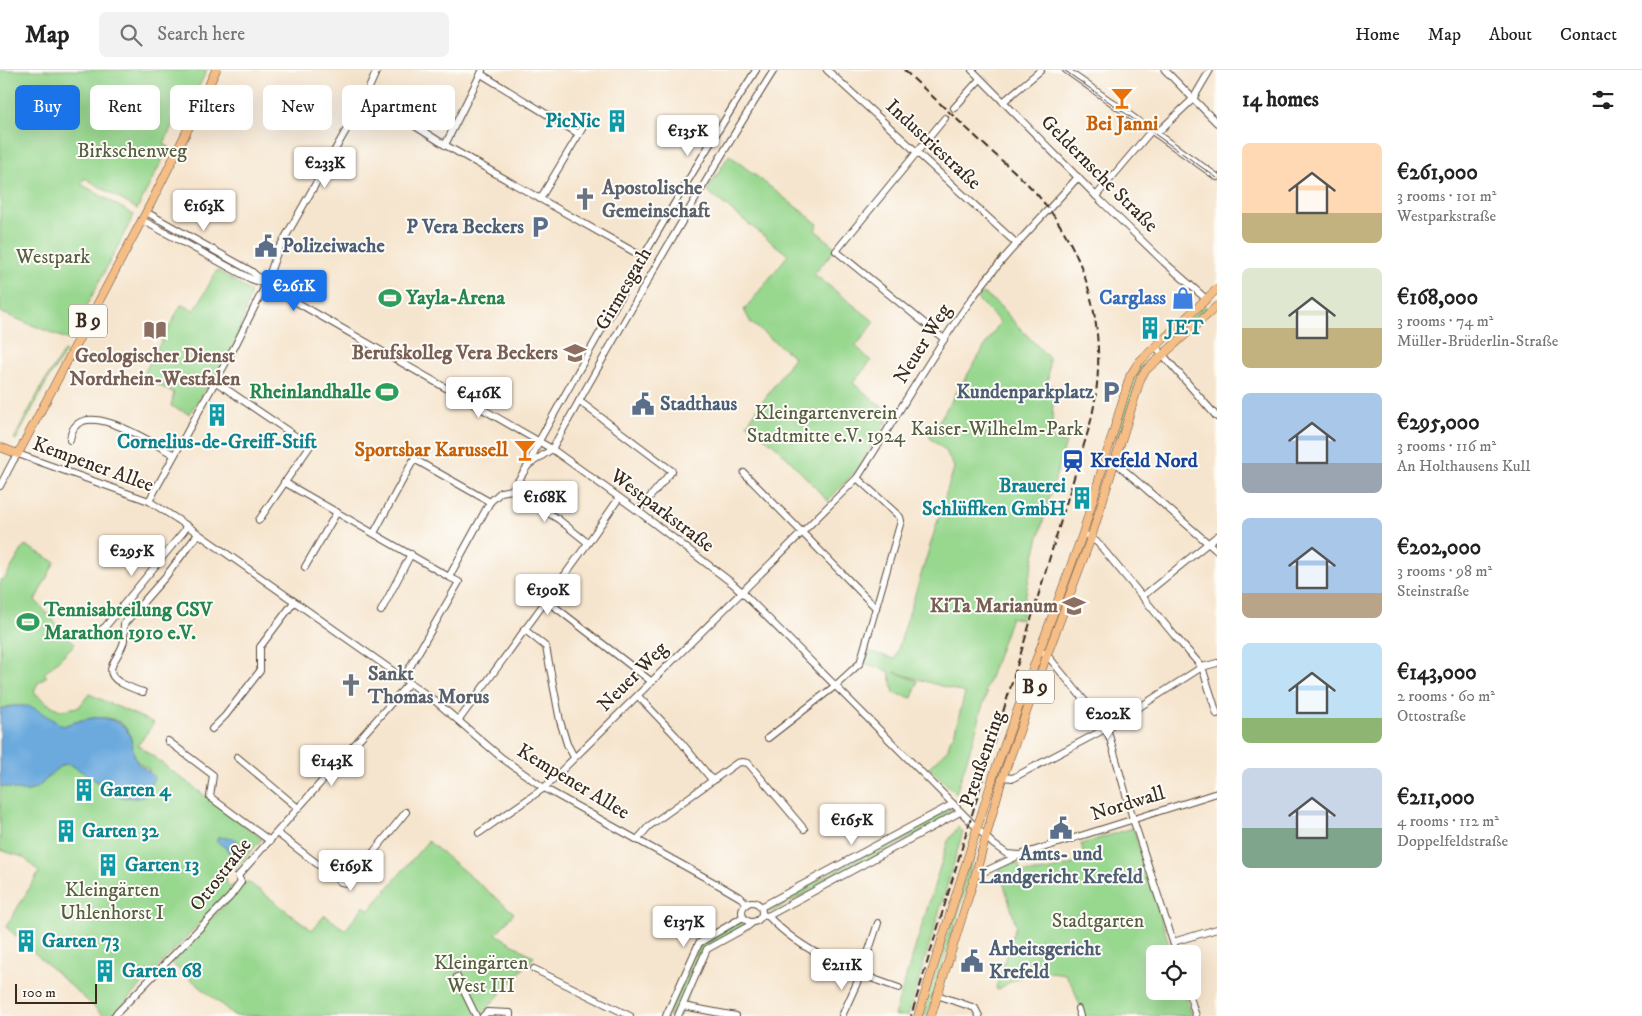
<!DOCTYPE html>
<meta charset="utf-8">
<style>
:root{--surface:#fff;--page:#f2f2f2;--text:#222;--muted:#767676;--line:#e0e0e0;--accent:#1a73e8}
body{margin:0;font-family:"IM FELL DW Pica",serif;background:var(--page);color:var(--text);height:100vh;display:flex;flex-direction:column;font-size:19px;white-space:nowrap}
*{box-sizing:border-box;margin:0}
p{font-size:16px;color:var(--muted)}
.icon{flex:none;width:28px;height:28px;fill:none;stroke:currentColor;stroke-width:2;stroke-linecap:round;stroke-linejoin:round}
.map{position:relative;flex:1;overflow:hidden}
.details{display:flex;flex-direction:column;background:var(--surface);width:425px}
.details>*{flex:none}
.guide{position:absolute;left:15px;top:15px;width:475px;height:45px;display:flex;gap:10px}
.controls{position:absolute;left:1146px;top:875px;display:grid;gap:10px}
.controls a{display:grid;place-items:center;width:55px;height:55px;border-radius:8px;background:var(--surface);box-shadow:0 5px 20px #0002;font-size:25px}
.scale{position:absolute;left:15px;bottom:12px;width:82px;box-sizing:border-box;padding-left:5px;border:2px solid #3b2a1e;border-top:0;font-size:14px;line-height:18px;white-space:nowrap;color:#3b2a1e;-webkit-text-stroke:4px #fdfcf7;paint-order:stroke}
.price{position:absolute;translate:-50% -42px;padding:0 11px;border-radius:5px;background:#fff;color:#222;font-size:16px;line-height:32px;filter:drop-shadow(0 1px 2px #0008)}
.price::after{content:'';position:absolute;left:50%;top:30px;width:15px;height:11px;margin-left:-8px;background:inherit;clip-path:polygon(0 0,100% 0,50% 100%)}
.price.active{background:var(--accent);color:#fff}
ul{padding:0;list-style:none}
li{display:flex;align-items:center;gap:15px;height:125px;padding:0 25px}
li span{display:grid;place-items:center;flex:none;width:140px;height:100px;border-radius:8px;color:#555}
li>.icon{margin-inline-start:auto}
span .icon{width:60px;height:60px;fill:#fffc;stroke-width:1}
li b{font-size:21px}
h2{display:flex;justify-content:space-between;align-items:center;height:60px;padding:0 25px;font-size:21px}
.tag{padding:0 18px;border-radius:8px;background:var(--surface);box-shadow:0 5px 20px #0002;font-size:18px;line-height:45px}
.tag.active{background:var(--accent);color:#fff}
header{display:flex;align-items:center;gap:30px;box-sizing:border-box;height:70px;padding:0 25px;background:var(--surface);border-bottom:1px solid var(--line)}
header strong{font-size:24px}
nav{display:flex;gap:28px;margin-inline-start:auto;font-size:18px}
.search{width:350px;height:45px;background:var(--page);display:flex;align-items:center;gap:12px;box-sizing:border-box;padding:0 18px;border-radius:8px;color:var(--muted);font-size:19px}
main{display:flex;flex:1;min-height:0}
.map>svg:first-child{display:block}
</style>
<header>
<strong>Map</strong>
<div class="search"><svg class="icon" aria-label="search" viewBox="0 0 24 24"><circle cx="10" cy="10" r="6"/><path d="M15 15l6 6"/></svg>Search here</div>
<nav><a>Home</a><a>Map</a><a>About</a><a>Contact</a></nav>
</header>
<main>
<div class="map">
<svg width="1217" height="946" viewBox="0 0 1217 946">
<rect width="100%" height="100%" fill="#fdfcf7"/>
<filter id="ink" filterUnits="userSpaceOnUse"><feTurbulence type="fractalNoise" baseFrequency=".02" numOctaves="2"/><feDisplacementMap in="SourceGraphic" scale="10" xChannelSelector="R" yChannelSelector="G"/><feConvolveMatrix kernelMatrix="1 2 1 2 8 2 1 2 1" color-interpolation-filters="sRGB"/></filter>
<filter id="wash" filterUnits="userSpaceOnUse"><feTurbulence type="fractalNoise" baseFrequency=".0096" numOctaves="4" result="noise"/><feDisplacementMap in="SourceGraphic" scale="20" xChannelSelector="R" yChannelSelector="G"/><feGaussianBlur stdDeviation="1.12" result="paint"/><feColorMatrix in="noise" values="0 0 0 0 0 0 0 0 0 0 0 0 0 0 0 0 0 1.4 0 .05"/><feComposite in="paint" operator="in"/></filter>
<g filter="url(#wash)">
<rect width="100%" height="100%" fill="#f6e5ce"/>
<g fill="#97d78e" stroke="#698056">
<polygon points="0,0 207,0 191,33 183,30 164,74 169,77 137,139 85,108 81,114 134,145 69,270 0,242"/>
<polygon points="729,85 818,154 815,160 836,178 814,204 875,252 856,276 871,291 853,313 891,344 860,396 828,431 778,378 747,354 794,287 751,253 744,240 788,185 707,121"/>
<polygon points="217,200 251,222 235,276 189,344 171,336 174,323 142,307 181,235 195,240"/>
<path d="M983,223L999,235L1016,254L1049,288L1048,315L1054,316L1051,369L1066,373C1048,431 1031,490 1021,550L1011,547L985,622L987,623L979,647L980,648L956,724L929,697L948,679L950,670L954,665L965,623L894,602L918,611L912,628L894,623L889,601L865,593L868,581L895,589L954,398C953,392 947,388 947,382L929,367L1000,252L977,229Z"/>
<polygon points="1204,235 1207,240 1199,249 1166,279 1163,277 1163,275"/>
<polygon points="64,281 66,282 48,309 16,370 14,369 44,312"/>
<polygon points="1154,283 1158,284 1158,286 1139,303 1120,369 1116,369 1131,314 1136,301"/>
<polygon points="1086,468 1087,469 1046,579 1044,576"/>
<path d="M25,475L55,492L35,530L75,574L44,604L47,606L38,613L34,622L47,633L60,640L79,637L89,624L154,653L138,675L262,769L236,798L234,795L231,796L225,802C224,809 225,813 231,817L234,814L235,815L230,821L112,946H104L6,857L39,802L23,787L0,780V716C8,717 21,722 27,721C45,720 52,693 70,694L106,717L112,726L137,728L144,727L147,723L149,699C128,691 136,676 128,661C115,639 81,649 63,656C43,647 36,634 12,636C8,636 4,638 0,639V509L3,510L5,508Z"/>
<polygon points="1040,587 1043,589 998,710 996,709"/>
<polygon points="952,738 956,743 773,841 768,842 768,837"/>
<polygon points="958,757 963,762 908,946 894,946 948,771"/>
<path d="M1133,758L1172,884H1155V921H1184L1192,946H1083L1074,919L1065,904C1036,899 1022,904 997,920L996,917L1016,855L999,798L1018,792L1021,802C1044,804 1064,797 1086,790L1081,774Z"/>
<polygon points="428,771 514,843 496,864 534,887 480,946 235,946 170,892 247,811 312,860 325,845 345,860 364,836 369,840"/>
<polygon points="974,778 975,779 964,825 927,946 922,946"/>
<polygon points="742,850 745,855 707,879 680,946 668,946 700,874"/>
</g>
<g fill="#6caade" stroke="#546a7e">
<path d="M12,636H27L34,638L63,656C82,650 101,642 120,654C123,656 126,658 128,662C133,671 132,683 137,692C141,699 147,697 154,708L144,727L137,728L112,726L106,717L70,694C52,693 45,720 27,721C21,722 8,717 0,716V639Z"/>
<polygon points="219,767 236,769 239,774 239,778 231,783 228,782 226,778 216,771"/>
</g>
</g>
<g filter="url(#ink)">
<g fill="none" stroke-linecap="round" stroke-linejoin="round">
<defs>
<g id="minor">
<polyline points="827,0 1017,174"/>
<polyline points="972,0 1102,132 1164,192 1205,228"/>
<polyline points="1066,0 1217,107"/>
<polyline points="1165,0 1217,53"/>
<polyline points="481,4 579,64"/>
<polyline points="1003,32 1041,0"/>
<polyline points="380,34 445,75 643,187"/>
<polyline points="954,38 980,9"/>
<polyline points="1156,64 1193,29 1210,0"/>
<polyline points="445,75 482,1"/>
<polyline points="1096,126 1151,61"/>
<polyline points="540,129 582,59"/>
<polyline points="146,142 251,201 266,214 277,221 552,379 638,441 732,513 742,522 993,774 1007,784 1020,785"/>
<polyline points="142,150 251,209 262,213"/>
<polyline points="944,269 836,181 945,48"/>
<polyline points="1156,277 1217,347"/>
<polyline points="216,312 310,376 259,450"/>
<polyline points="579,331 672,401 638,441"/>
<path d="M70,370C75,322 153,373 174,385"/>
<polyline points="1106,388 1115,392 1217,481"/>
<path d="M530,394L552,379C624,251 696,124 774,0"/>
<polyline points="744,403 876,538"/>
<polyline points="284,412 449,507"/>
<polyline points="0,416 13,391 18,384 149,431 186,455 434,630 502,688 544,718 724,818 741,828 747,834"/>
<polyline points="512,420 558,449 588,473"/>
<polyline points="149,431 235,276 266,214 278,180 365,27 377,0"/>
<polyline points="374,463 414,389 490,432"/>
<polyline points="1083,463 1098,473 1174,565 1202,597 1217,644"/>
<polyline points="305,497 337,442"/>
<polyline points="1143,526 1217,466"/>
<polyline points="546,530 652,612"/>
<polyline points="381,541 411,484"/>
<polyline points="524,559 546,577 560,651 567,674 574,687"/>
<polyline points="93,566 105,557 184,461 186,455"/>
<polyline points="1039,580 1047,585 1107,658 1133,749 1177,884"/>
<path d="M403,609L459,512L449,507L490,432L501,422L512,420L529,394L539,371C609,246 679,121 756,0"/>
<path d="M143,622C135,620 129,617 121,613C98,600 122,587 124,570C125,564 123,559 124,554L166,506L198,464"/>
<polyline points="638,626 676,666 713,711"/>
<polyline points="459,650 588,473 619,428"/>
<polyline points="212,659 225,646 260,601 260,577 294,532"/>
<polyline points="768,668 835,616 860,593 901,451 900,447 857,408"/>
<polyline points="168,671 213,705 210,727 270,771"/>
<polyline points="237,687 298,738"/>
<polyline points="1003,707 1013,708 1107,658 1202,597 1217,593"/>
<polyline points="277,763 341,812 346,813 350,811 406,742"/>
<path d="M479,763L544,718L857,408C895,350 928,290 968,234C1000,188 1041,149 1078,107"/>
<polyline points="637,770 649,756 737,693 742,692 748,693 804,759"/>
<polyline points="975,806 1020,785 1217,723"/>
<circle cx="752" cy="842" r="10"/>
<polyline points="761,837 953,734"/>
<polyline points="762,845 768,846 960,742"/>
<path d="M768,846C801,882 854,903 899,918"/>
<polyline points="1173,872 1217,859"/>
<polyline points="534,899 630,946"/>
<polyline points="457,907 476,946"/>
<polyline points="1188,921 1196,946"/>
<polyline points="937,925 975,938 979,946"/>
<polyline points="683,936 736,946"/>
<polyline points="1078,939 1080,946"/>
<polyline points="114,946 230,827 241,812 238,806 409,613"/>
<polyline points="483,946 487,942 510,943 510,946"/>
<polyline points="666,946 699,873 743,847"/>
<polyline points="678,946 707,879 747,857 752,853"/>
<polyline points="842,946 861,904 878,853"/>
</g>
<g id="major">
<polyline points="0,377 18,384 151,133 194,47 216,0"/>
<polyline points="918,946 995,701 1083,463 1130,306 1139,292 1217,219"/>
<polyline points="931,946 975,806 1002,709 1047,585 1091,468 1141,307 1146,300 1217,236"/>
</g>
</defs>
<use href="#minor" stroke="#574638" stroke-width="8"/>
<use href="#major" stroke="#574638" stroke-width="9"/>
<use href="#minor" stroke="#fff" stroke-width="6"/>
<use href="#major" stroke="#f6be87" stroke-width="8"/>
<polyline stroke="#3b2a1e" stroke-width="1" points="1064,0 1217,108"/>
<path stroke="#3b2a1e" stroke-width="2" stroke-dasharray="8 4" stroke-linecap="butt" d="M904,0C933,27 961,53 990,80C1009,97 1029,113 1044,133C1095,196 1110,280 1089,358L911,946"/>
</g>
</g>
<defs>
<symbol id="bar-bare" viewBox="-9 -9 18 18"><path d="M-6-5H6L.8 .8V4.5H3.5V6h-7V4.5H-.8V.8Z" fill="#e8710a" stroke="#fdfcf7" stroke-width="2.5" paint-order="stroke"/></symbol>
<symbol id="building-bare" viewBox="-9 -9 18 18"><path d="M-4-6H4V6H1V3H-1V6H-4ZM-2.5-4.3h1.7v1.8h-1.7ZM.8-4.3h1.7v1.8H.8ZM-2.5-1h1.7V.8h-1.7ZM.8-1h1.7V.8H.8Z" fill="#0f9aa8" stroke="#fdfcf7" stroke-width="2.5" paint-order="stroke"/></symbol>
<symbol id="church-bare" viewBox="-9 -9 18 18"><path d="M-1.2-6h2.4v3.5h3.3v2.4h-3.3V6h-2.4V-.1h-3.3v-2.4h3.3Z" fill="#6b7280" stroke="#fdfcf7" stroke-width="2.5" paint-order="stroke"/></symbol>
<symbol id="parking-bare" viewBox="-9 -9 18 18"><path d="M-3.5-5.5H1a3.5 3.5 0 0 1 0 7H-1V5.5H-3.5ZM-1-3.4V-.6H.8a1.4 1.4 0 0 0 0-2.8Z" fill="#5c6f8a" stroke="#fdfcf7" stroke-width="2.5" paint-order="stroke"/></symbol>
<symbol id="civic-bare" viewBox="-9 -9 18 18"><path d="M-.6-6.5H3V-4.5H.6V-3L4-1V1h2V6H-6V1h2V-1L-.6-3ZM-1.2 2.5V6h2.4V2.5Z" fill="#5c6f8a" stroke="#fdfcf7" stroke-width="2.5" paint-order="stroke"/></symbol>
<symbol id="stadium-bare" viewBox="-9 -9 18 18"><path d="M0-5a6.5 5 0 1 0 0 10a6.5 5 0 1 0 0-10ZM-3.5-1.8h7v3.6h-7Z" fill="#2e9e5b" stroke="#fdfcf7" stroke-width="2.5" paint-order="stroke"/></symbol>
<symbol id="shop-bare" viewBox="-9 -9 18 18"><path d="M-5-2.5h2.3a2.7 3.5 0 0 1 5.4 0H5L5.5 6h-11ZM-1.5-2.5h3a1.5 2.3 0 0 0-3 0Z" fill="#3f7fe0" stroke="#fdfcf7" stroke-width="2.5" paint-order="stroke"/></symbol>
<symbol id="library-bare" viewBox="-9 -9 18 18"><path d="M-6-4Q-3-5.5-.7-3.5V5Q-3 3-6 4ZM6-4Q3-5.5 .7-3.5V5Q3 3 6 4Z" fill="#8d6e63" stroke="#fdfcf7" stroke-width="2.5" paint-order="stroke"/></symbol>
<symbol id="school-bare" viewBox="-9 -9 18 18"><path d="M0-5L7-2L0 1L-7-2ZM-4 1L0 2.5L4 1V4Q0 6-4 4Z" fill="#8d6e63" stroke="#fdfcf7" stroke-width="2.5" paint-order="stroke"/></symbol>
<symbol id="station-bare" viewBox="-9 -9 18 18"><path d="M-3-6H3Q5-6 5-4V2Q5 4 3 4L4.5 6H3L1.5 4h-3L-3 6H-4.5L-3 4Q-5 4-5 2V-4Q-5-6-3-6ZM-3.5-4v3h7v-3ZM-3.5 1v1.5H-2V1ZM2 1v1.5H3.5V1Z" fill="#1a4fb4" stroke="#fdfcf7" stroke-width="2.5" paint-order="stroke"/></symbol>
</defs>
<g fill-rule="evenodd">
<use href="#bar-bare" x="1106" y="12" width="32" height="32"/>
<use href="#building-bare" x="601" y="35" width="32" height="32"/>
<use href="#church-bare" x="569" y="113" width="32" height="32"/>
<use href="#parking-bare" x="524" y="141" width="32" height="32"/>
<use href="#civic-bare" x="250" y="160" width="32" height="32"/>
<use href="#stadium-bare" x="374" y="212" width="32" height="32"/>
<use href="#shop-bare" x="1167" y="212" width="32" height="32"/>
<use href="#building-bare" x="1134" y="242" width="32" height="32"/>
<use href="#library-bare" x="139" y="244" width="32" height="32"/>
<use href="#school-bare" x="559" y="267" width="32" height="32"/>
<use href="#stadium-bare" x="371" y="306" width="32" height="32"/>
<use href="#parking-bare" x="1095" y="306" width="32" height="32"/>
<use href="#civic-bare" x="627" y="318" width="32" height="32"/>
<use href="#building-bare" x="201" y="329" width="32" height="32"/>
<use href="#bar-bare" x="509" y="364" width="32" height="32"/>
<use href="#station-bare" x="1057" y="375" width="32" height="32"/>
<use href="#building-bare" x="1066" y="412" width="32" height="32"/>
<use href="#school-bare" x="1058" y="520" width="32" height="32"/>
<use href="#stadium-bare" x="12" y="536" width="32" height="32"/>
<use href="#church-bare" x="335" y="599" width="32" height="32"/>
<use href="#building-bare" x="68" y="704" width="32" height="32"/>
<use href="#civic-bare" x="1045" y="742" width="32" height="32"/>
<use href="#building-bare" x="50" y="745" width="32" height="32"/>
<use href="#building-bare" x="92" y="779" width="32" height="32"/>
<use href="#building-bare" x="10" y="855" width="32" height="32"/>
<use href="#civic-bare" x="956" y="875" width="32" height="32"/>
<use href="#building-bare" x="89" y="885" width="32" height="32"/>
</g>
<g text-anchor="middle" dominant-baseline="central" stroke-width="4" stroke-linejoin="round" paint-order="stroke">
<g fill="#fdfcf7" stroke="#75695f" stroke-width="1">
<rect x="69" y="234.5" width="38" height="33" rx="4"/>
<rect x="1016" y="600.5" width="38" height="33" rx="4"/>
</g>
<g font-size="19" font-weight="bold" fill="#3b2a1e">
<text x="88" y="251">B 9</text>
<text x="1035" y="617">B 9</text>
</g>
<g font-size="20" font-weight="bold" fill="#0d838f" stroke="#fdfcf7" text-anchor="start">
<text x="600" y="51" text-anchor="end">PicNic</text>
<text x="1166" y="258">JET</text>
<text x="217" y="372" text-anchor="middle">Cornelius-de-Greiff-Stift</text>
<text x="1066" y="416" text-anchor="end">Brauerei<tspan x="1066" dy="23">Schlüffken GmbH</tspan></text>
<text x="100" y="720">Garten 4</text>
<text x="82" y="761">Garten 32</text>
<text x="125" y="795">Garten 13</text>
<text x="42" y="871">Garten 73</text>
<text x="122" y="901">Garten 68</text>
</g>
<g font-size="20" font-weight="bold" fill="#c56008" stroke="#fdfcf7">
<text x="1122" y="54">Bei Janni</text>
<text x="508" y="380" text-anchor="end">Sportsbar Karussell</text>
</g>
<g font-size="20" fill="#3b2a1e" stroke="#fdfcf7">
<text transform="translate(933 75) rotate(43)">Industriestraße</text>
<text transform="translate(1099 104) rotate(45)">Geldernsche Straße</text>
<text transform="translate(624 219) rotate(-60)">Girmesgath</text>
<text transform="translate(923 274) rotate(-58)">Neuer Weg</text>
<text transform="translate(93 395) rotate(20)">Kempener Allee</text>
<text transform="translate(662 441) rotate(37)">Westparkstraße</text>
<text transform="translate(633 607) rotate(-45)">Neuer Weg</text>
<text transform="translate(983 689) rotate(-71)">Preußenring</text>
<text transform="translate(573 712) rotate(31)">Kempener Allee</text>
<text transform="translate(1128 734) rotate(-17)">Nordwall</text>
<text transform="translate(221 805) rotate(-52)">Ottostraße</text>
</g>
<g font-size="20" fill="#575e40" stroke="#fdfcf7">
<text x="132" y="81">Birkschenweg</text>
<text x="53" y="187">Westpark</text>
<text x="826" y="343">Kleingartenverein<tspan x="826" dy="23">Stadtmitte e.V. 1924</tspan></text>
<text x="997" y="359">Kaiser-Wilhelm-Park</text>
<text x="112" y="820">Kleingärten<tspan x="112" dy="23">Uhlenhorst I</tspan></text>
<text x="1098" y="851">Stadtgarten</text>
<text x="481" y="893">Kleingärten<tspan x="481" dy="23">West III</tspan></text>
</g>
<g font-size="20" font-weight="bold" fill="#5b616d" stroke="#fdfcf7" text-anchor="start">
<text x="602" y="118">Apostolische<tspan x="602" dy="23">Gemeinschaft</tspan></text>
<text x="368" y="604">Sankt<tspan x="368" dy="23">Thomas Morus</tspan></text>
</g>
<g font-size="20" font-weight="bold" fill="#4e5e75" stroke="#fdfcf7" text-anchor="start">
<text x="524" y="157" text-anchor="end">P Vera Beckers</text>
<text x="282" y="176">Polizeiwache</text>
<text x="1094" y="322" text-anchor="end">Kundenparkplatz</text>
<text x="660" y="334">Stadthaus</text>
<text x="1061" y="784" text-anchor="middle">Amts- und<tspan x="1061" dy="23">Landgericht Krefeld</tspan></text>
<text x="989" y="879">Arbeitsgericht<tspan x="989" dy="23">Krefeld</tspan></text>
</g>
<g font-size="20" font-weight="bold" fill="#27864d" stroke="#fdfcf7" text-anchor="start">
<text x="406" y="228">Yayla-Arena</text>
<text x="371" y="322" text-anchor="end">Rheinlandhalle</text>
<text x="44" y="540">Tennisabteilung CSV<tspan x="44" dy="23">Marathon 1910 e.V.</tspan></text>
</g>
<g font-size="20" font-weight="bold" fill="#366cbe" stroke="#fdfcf7" text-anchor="end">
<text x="1166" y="228">Carglass</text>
</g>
<g font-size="20" font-weight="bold" fill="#785e54" stroke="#fdfcf7" text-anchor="end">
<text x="558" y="283">Berufskolleg Vera Beckers</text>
<text x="155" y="286" text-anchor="middle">Geologischer Dienst<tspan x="155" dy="23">Nordrhein-Westfalen</tspan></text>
<text x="1058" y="536">KiTa Marianum</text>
</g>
<g font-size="20" font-weight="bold" fill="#164399" stroke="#fdfcf7" text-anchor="start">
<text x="1090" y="391">Krefeld Nord</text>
</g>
</g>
</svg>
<div class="controls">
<a><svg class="icon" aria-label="locate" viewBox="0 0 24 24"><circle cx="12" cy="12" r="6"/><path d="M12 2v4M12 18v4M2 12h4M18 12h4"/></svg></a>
</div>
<div class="scale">100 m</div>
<b class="price" style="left:688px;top:87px">€135K</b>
<b class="price" style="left:325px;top:119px">€233K</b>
<b class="price" style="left:204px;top:162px">€163K</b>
<b class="price active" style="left:294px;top:242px">€261K</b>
<b class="price" style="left:479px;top:349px">€416K</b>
<b class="price" style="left:545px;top:453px">€168K</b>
<b class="price" style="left:132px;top:507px">€295K</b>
<b class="price" style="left:548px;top:546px">€190K</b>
<b class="price" style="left:1108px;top:670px">€202K</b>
<b class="price" style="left:332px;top:717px">€143K</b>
<b class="price" style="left:852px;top:776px">€165K</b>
<b class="price" style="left:351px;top:822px">€169K</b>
<b class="price" style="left:684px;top:878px">€137K</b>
<b class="price" style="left:842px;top:921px">€211K</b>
<div class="guide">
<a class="tag active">Buy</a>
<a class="tag">Rent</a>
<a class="tag">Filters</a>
<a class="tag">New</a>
<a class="tag">Apartment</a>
</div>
</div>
<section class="details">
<h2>14 homes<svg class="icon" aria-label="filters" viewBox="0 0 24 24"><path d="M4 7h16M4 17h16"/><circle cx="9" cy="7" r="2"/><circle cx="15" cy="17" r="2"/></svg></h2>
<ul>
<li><span style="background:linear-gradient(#ffd9b3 70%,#c2b280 0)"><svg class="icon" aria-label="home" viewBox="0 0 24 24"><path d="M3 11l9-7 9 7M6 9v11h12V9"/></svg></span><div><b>€261,000</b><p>3 rooms · 101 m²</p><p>Westparkstraße</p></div></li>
<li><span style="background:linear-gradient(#dfe7d0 60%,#c2b280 0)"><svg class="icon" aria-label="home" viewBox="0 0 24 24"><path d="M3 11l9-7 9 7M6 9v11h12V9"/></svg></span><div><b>€168,000</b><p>3 rooms · 74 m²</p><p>Müller-Brüderlin-Straße</p></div></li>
<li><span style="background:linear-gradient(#a9c7e8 70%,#9aa5b1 0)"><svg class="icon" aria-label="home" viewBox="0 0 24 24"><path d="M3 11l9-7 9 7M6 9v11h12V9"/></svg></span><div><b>€295,000</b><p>3 rooms · 116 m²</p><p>An Holthausens Kull</p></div></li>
<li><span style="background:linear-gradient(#a9c7e8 75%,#b9a48a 0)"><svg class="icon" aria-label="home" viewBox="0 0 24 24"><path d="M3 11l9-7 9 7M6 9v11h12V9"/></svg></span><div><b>€202,000</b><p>3 rooms · 98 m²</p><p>Steinstraße</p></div></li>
<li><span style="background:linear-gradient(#bfe0f5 75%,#8fb573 0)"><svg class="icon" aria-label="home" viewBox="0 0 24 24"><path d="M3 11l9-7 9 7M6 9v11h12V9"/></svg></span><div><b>€143,000</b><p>2 rooms · 60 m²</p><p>Ottostraße</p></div></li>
<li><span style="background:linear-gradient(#c9d6e8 60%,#7fa58c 0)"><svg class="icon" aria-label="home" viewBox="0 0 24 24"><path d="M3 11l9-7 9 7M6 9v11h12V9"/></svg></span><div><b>€211,000</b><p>4 rooms · 112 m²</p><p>Doppelfeldstraße</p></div></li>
</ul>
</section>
</main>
